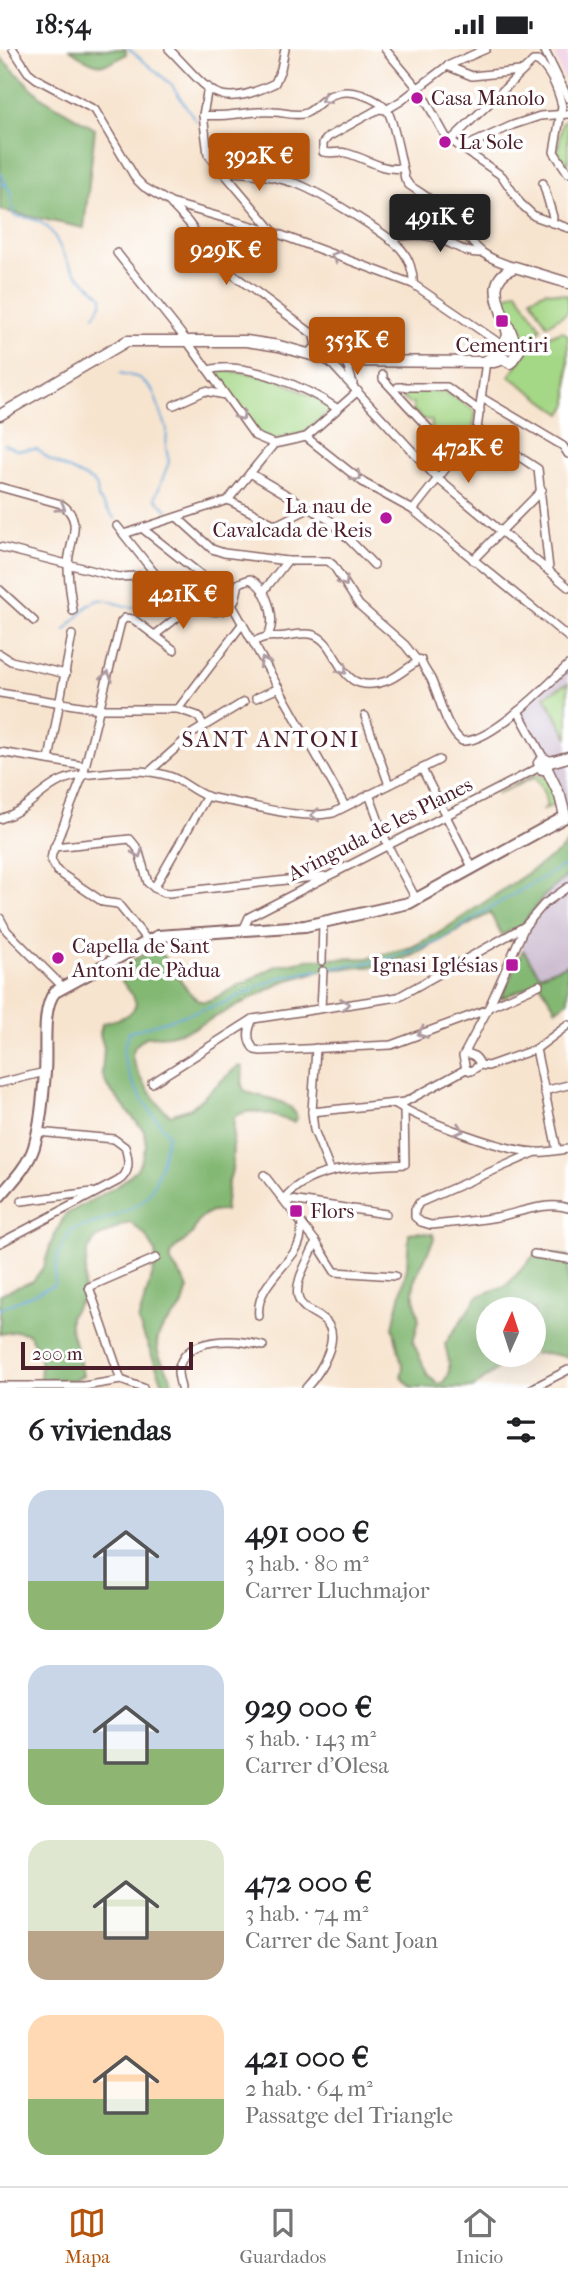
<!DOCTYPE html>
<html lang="es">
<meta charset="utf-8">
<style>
:root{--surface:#fff;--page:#f6f6f6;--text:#202124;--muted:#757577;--line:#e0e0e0;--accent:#b45309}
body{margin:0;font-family:"IM FELL French Canon",serif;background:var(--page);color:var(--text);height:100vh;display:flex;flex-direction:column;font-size:26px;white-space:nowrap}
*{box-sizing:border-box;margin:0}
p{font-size:23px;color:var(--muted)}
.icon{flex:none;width:38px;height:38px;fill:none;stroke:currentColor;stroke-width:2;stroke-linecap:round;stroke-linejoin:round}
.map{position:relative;height:1339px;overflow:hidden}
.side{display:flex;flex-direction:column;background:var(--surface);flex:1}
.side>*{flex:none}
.needle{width:46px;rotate:3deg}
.controls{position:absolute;left:476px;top:1248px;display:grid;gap:14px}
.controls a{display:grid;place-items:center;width:70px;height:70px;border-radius:50%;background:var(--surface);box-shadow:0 7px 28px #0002;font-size:35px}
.scale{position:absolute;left:21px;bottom:18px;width:172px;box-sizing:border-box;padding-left:7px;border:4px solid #4a1f2b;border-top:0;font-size:19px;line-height:24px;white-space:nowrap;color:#4a1f2b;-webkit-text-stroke:5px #fff;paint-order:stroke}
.price{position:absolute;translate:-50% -60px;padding:0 16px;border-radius:7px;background:var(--accent);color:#fff;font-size:23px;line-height:46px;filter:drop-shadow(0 2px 4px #0008)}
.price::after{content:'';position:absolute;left:50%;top:42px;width:21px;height:16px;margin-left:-10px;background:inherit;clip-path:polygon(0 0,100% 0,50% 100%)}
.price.on{background:#222;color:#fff}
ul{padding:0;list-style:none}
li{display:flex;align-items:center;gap:21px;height:175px;padding:0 28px}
li span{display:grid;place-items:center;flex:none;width:196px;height:140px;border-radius:21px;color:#555}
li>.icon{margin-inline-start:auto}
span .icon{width:84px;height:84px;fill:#fffc;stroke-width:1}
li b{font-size:30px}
h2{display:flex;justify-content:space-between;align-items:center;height:84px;padding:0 28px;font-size:30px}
.status{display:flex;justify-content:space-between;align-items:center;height:49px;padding:0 35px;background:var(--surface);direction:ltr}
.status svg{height:19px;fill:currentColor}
.tabs{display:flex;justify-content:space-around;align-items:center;height:98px;border-top:2px solid var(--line);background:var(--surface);font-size:19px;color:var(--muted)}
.tabs a{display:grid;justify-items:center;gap:4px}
.tabs .on{color:var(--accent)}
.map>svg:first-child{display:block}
</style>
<div class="status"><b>18:54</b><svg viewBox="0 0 49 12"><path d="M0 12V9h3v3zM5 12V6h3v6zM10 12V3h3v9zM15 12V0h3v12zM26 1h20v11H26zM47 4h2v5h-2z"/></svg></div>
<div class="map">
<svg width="568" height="1339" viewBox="0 0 568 1339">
<rect width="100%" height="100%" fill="#fff"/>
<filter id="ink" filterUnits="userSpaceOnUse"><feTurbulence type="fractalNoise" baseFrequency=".0143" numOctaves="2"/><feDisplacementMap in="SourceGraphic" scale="14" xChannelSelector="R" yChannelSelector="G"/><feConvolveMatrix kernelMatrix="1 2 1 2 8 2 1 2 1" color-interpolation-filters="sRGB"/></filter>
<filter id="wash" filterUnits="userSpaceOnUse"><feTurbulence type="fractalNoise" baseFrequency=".00686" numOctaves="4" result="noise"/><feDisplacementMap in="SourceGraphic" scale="28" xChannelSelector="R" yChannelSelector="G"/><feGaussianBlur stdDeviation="1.57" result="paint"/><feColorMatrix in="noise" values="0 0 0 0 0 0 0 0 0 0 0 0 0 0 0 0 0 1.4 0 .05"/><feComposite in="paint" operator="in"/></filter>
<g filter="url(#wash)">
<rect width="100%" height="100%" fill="#f7e4cf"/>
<polygon fill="#f0d0e4" points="568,0 568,40 555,8 559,1"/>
<g fill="#cebed1">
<polygon points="568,609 568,767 545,716 516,664"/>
<polygon points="568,826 568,915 540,926 522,898 522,876 544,846"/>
</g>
<g fill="#a4d786" stroke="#777b58" stroke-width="2">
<polygon points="566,70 568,70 568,119 558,103 562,74"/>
<polygon points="517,242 541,279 536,288 539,291 562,282 568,286 568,355 562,365 509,327 530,298 515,286 502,249"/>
<polygon points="546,242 568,246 568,263 547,276 531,249"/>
<polygon points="212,320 271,327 334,358 305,384 275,392 260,386"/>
<path d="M413,340C446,341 449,343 476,363L473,379L440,421L427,407L439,396L431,380L432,372L423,370L413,361V354L409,355L401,347Z"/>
<polygon points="568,634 568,689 545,647"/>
<path d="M536,725L547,730L559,753L541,762L546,758C547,750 541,733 533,729L496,745Z"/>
</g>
<g fill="#83b873" stroke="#666c4f" stroke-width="2">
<path d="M70,0H126V5C103,22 92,17 70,0Z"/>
<polygon points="0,8 41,48 95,80 84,179 0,161"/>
<path d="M568,793V826L544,847L522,876L502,886L490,864L412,907L377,917L324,921L285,932L192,980L169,986L146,988L135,997L132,1006C134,1022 157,1057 170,1066L191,1059L238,1017L243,1018L242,1037L245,1042C261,1050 292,1049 297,1069L295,1073C274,1069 254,1055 234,1068L232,1121L228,1135L225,1162C218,1162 208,1162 203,1167C197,1171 195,1181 191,1186C184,1195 169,1198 171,1212C172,1219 185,1228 188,1240C185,1246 184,1256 180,1261C168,1273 153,1284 158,1303C162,1317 173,1324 172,1339H165L138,1272L156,1214L155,1202L145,1186L131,1174L122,1176L94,1191L87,1204L83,1248L70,1267V1277L83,1326L75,1331L41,1330L40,1307L29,1285L17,1282L0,1285V1245L33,1232L44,1217L51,1194L65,1166L119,1136L137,1120L141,1112L146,1097L144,1082L107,1037L102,1024L104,999L100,985L102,975C115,969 130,971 136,955L133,947L121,931C120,914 144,902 160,904C172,914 189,950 201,952C206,953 209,951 213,950L276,917L312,910L368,909L412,898L439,884L559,803Z"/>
<polygon points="523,901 540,926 568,915 568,952 556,960 539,933 500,950"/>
<path d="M418,1183L433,1185L434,1190L415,1230L413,1243L419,1271L413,1293L428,1327L438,1335L442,1334C454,1323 448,1310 445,1295L478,1247L507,1236L537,1203L568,1207V1308L545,1304L534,1305V1260H488V1306H530L507,1312L473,1339H412L401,1328L403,1319L393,1278L407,1218L409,1184Z"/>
</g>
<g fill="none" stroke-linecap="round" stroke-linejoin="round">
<g stroke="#62a5d6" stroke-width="2">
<polyline points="129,0 171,35 196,72"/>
<path d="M0,123L10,143L14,167C61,171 51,192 74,222C83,232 94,238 102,248V253L94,267"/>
<polyline points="0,134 7,137"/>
<polyline points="120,324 140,329 153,342 167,380 166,399 169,413 155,449 167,461"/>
<polyline points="4,395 17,401 37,400 50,411 92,432 97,438 98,449 115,470"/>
<path d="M64,582C75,574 83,557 96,552C108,546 123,562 139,557C159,552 165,537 181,531L190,537L194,550"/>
<polyline points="325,920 385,911 440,892 485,862 568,814"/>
<path d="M0,1260L54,1236L58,1204L72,1181C91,1175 135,1163 147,1147C160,1130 163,1105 168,1085C152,1065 121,1026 124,999C125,994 128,988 129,983L224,954L281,928L319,921"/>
</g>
</g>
</g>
<g filter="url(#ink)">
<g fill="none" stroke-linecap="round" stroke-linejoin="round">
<defs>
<g id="street">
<polyline points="13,0 28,23 37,30 95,61 136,130 144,138 171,154 273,183 413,235 502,296"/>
<path d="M169,0C210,41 215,63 275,34L281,20L285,0"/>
<polyline points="385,0 421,43 446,88 502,127 520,154 534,167 568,179"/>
<polyline points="544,0 568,49"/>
<polyline points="447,17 472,27 520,22"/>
<polyline points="208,38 203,66 208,105 273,182"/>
<path d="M203,66C227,69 250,61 274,63C283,63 298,68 306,64C318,59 321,48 338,44C353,40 377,49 387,61C394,71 402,116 405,130L409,136C422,145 437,154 449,165C477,195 471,205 515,218"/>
<path d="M451,91L524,21L533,12H538C551,23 558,41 562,57L554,103L568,124"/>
<polyline points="462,99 513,76 540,67 568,65"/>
<path d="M402,119C380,122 367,109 346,104C339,102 331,105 323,103V94L328,88L373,63L379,60L386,61L401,52L447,17L486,0"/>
<path d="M224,123C247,123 272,127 294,134C313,139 388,185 401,200C409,209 414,224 413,235"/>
<polyline points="543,134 553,168 552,174"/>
<polyline points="171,155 188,173 219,215 314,286 327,300"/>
<path d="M390,191C405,184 430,185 444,192C457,197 467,205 481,204"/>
<polyline points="117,204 187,292 255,387 274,395"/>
<polyline points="306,305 316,298 314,287"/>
<polyline points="345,309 353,334"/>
<polyline points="328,311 438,430 568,538"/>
<path d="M208,321C246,311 307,339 338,360"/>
<polyline points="383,326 383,330 455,408"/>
<polyline points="398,338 447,338 480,362"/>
<polyline points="482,349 563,397 568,405"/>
<polyline points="174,356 205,342 225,346"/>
<polyline points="477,380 538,420 549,520"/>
<polyline points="306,388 364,434 413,461 568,588"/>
<polyline points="250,424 331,472 374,516"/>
<path d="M0,438L61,455C86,472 68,493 68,517C68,532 71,547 73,562"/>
<polyline points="228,451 276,476 310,459"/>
<polyline points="413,461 477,380 486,312"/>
<path d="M178,469L212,500L224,504L287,512H328L333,516L359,556L405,596L416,610L421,611C422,617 427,623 431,630C440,649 445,679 462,692C489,695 548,636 568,616"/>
<polyline points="117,477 156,526 165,534"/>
<polyline points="143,480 205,529"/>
<polyline points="124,485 228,451 274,395 306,388 358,342"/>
<polyline points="0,498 118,528 156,526"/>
<polyline points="473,511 542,441"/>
<polyline points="0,541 34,572"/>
<polyline points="263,543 287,512"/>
<polyline points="232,556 345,757"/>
<path d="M155,586L194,555C204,562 222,567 232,556C237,550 237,541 239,534L250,530C267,538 277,570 268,586"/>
<path d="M255,592C270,585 271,589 286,587C295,586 305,583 314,586C341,595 336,649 386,632C396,629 405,620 414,615"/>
<polyline points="0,605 11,612 66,625"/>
<polyline points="0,644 99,660 178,660 198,667 204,677"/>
<polyline points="256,649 279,639"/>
<polyline points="178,660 243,574"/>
<polyline points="518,662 544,710"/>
<polyline points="365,667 389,736"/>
<polyline points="0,703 84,717"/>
<polyline points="49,711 72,586"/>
<polyline points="422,720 472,818"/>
<polyline points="149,723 193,684 244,653"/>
<polyline points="369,745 388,797 416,850"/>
<path d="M0,770C36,759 44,730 83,726C111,723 142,718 169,727C182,731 193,742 206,747C218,751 231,752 243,755C273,761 302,770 333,764L439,711"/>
<polyline points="54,798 130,790 138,800 148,834 161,843 169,844 323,827"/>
<polyline points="568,838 544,855 525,877 489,958 463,1007 466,1020 471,1022 480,1016 488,1017 536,1000 568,976"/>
<polyline points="154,839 207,747"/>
<polyline points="0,869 7,882 63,938"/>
<polyline points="243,881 249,868 540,718"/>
<polyline points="147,891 118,855 103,853 57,822 51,811 52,805 83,726 121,573 125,569 133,570 174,601"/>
<polyline points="322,912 323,873"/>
<polyline points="489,958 539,936"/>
<polyline points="321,959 323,922"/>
<path d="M253,970C248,980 246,992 255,1001L261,1002L391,996L486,961"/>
<polyline points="316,999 312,1063 314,1081 330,1121"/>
<polyline points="536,1000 557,1101"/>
<path d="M464,1005C473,1004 478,1009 480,1016"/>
<polyline points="0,1034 45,1023"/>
<polyline points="152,1034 253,970 398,948 525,877"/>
<polyline points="544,1042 568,1036"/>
<path d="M396,1055C423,1072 504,1102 535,1103C546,1104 557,1101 568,1100"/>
<polyline points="312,1063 405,1053 466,1020"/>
<path d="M536,1103L419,1154L415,1161V1168L421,1173L431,1176C453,1174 475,1172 497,1168C519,1164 546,1152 568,1159"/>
<polyline points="264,1126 316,1193 335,1223 395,1227"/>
<path d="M284,1150C309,1116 366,1118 405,1115L404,1060"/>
<polyline points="284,1150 386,1165"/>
<polyline points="22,1152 92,1143"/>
<path d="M0,1194L118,1132C131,1124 129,1111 125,1098L114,1090L37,1083"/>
<polyline points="534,1205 568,1210"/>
<path d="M259,1267C255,1241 282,1221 295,1202C301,1194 301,1185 302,1175"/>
<polyline points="121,1331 89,1238 156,1209"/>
<polyline points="0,1337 84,1337 121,1331 143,1339"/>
<path d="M181,1339C180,1334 178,1327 178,1323C183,1285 238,1290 263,1297"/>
<path d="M306,1339C319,1325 344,1287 324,1271C316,1264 303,1261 299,1251C292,1235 310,1208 316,1193"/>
<polyline points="533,1339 568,1321"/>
</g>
<g id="secondary">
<path d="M326,301L325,309L330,312L494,313L505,310L510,314L520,300C513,294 512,283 507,275"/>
<polyline points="321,302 330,300 360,308"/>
<path d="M486,312L500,303L508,287C506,262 479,233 515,218L568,234"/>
<polyline points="0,366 127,292 246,292 279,297 326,310"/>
<polyline points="550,713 568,708"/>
<polyline points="547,720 560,747 565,767"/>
<polyline points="547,720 542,720 539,714 544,710 550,713"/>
</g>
<path id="primary" d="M0,1147C12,1133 28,1117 34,1098C41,1074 43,1048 45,1023C47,1001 41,959 55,943L158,887L305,877L409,854L565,768"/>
</defs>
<use href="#street" stroke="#876464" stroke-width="10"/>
<use href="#secondary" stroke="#876464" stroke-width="13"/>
<use href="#primary" stroke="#876464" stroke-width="14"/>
<use href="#street" stroke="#fff" stroke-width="7"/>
<use href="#secondary" stroke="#fff" stroke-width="10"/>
<use href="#primary" stroke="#fff" stroke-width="10"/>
</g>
<defs><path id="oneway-chevron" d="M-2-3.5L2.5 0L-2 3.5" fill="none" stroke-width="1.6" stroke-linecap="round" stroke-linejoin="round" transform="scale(1.75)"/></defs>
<g stroke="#ae9aa0">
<use href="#oneway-chevron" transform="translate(325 50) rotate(150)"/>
<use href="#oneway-chevron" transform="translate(335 207) rotate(-160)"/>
<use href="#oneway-chevron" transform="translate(241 367) rotate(54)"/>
<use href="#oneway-chevron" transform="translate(357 428) rotate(38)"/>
<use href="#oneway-chevron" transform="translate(61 458) rotate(31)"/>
<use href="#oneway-chevron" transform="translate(344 533) rotate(57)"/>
<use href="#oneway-chevron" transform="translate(264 613) rotate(-117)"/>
<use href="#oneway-chevron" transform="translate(343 621) rotate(50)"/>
<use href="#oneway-chevron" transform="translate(107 627) rotate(-77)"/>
<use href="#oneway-chevron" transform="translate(315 766) rotate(177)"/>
<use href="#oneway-chevron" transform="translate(138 804) rotate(69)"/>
<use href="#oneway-chevron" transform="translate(345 955) rotate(-8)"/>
<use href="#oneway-chevron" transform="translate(422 984) rotate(159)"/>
<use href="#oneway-chevron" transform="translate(459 1081) rotate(19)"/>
</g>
</g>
<g fill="#b5179e" stroke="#fff" stroke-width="2.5">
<circle cx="417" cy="49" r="7"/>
<circle cx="445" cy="93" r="7"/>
<rect x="495" y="265" width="14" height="14" rx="3.5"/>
<circle cx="386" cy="469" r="7"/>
<circle cx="58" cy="909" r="7"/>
<rect x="505" y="909" width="14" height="14" rx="3.5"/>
<rect x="289" y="1155" width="14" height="14" rx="3.5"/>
</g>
<g text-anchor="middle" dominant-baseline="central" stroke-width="7" stroke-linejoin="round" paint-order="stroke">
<g font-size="21" fill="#4a1f2b" stroke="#fff" text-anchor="start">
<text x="431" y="49">Casa Manolo</text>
<text x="459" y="93">La Sole</text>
<text x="502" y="296" text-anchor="middle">Cementiri</text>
<text x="372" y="457" text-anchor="end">La nau de<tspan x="372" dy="24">Cavalcada de Reis</tspan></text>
<text x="72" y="897">Capella de Sant<tspan x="72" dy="24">Antoni de Pàdua</tspan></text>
<text x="498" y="916" text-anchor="end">Ignasi Iglésias</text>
<text x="310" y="1162">Flors</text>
</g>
<g font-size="21" fill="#4a1f2b" stroke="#fff">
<text transform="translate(380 780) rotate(-27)">Avinguda de les Planes</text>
</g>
<g font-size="23" letter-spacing="2" fill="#4a1f2b" stroke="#fff">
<text x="271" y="690">SANT ANTONI</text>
</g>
</g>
</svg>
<div class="controls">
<a><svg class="needle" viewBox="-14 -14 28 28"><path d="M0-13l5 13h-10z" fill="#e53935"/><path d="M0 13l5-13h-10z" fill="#757577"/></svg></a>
</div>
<div class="scale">200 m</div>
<b class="price" style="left:259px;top:144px">392K €</b>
<b class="price on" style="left:440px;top:205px">491K €</b>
<b class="price" style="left:226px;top:238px">929K €</b>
<b class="price" style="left:357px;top:328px">353K €</b>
<b class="price" style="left:468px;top:436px">472K €</b>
<b class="price" style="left:183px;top:582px">421K €</b>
</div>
<section class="side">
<h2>6 viviendas<svg class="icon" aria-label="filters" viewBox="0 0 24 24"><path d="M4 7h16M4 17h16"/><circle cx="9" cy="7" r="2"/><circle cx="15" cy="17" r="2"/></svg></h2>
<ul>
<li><span style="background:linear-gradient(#c9d6e8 65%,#8fb573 0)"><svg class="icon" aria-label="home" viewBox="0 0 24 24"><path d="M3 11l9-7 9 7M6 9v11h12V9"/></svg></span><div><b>491 000 €</b><p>3 hab. · 80 m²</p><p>Carrer Lluchmajor</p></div></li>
<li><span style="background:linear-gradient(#c9d6e8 60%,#8fb573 0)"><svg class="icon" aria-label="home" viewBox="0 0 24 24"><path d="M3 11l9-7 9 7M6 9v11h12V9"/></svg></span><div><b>929 000 €</b><p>5 hab. · 143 m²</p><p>Carrer d'Olesa</p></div></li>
<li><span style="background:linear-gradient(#dfe7d0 65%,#b9a48a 0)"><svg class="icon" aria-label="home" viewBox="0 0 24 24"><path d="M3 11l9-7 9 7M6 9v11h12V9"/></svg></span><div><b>472 000 €</b><p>3 hab. · 74 m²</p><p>Carrer de Sant Joan</p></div></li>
<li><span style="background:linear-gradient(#ffd9b3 60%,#8fb573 0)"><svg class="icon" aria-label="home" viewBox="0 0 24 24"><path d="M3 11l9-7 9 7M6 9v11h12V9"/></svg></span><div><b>421 000 €</b><p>2 hab. · 64 m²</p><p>Passatge del Triangle</p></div></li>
</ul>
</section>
<nav class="tabs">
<a class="on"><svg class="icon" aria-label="map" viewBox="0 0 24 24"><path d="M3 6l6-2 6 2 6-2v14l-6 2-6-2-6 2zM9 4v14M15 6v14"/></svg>Mapa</a>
<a><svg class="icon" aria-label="saved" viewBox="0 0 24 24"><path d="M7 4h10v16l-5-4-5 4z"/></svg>Guardados</a>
<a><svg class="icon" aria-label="home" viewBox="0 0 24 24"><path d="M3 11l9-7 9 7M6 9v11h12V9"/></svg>Inicio</a>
</nav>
